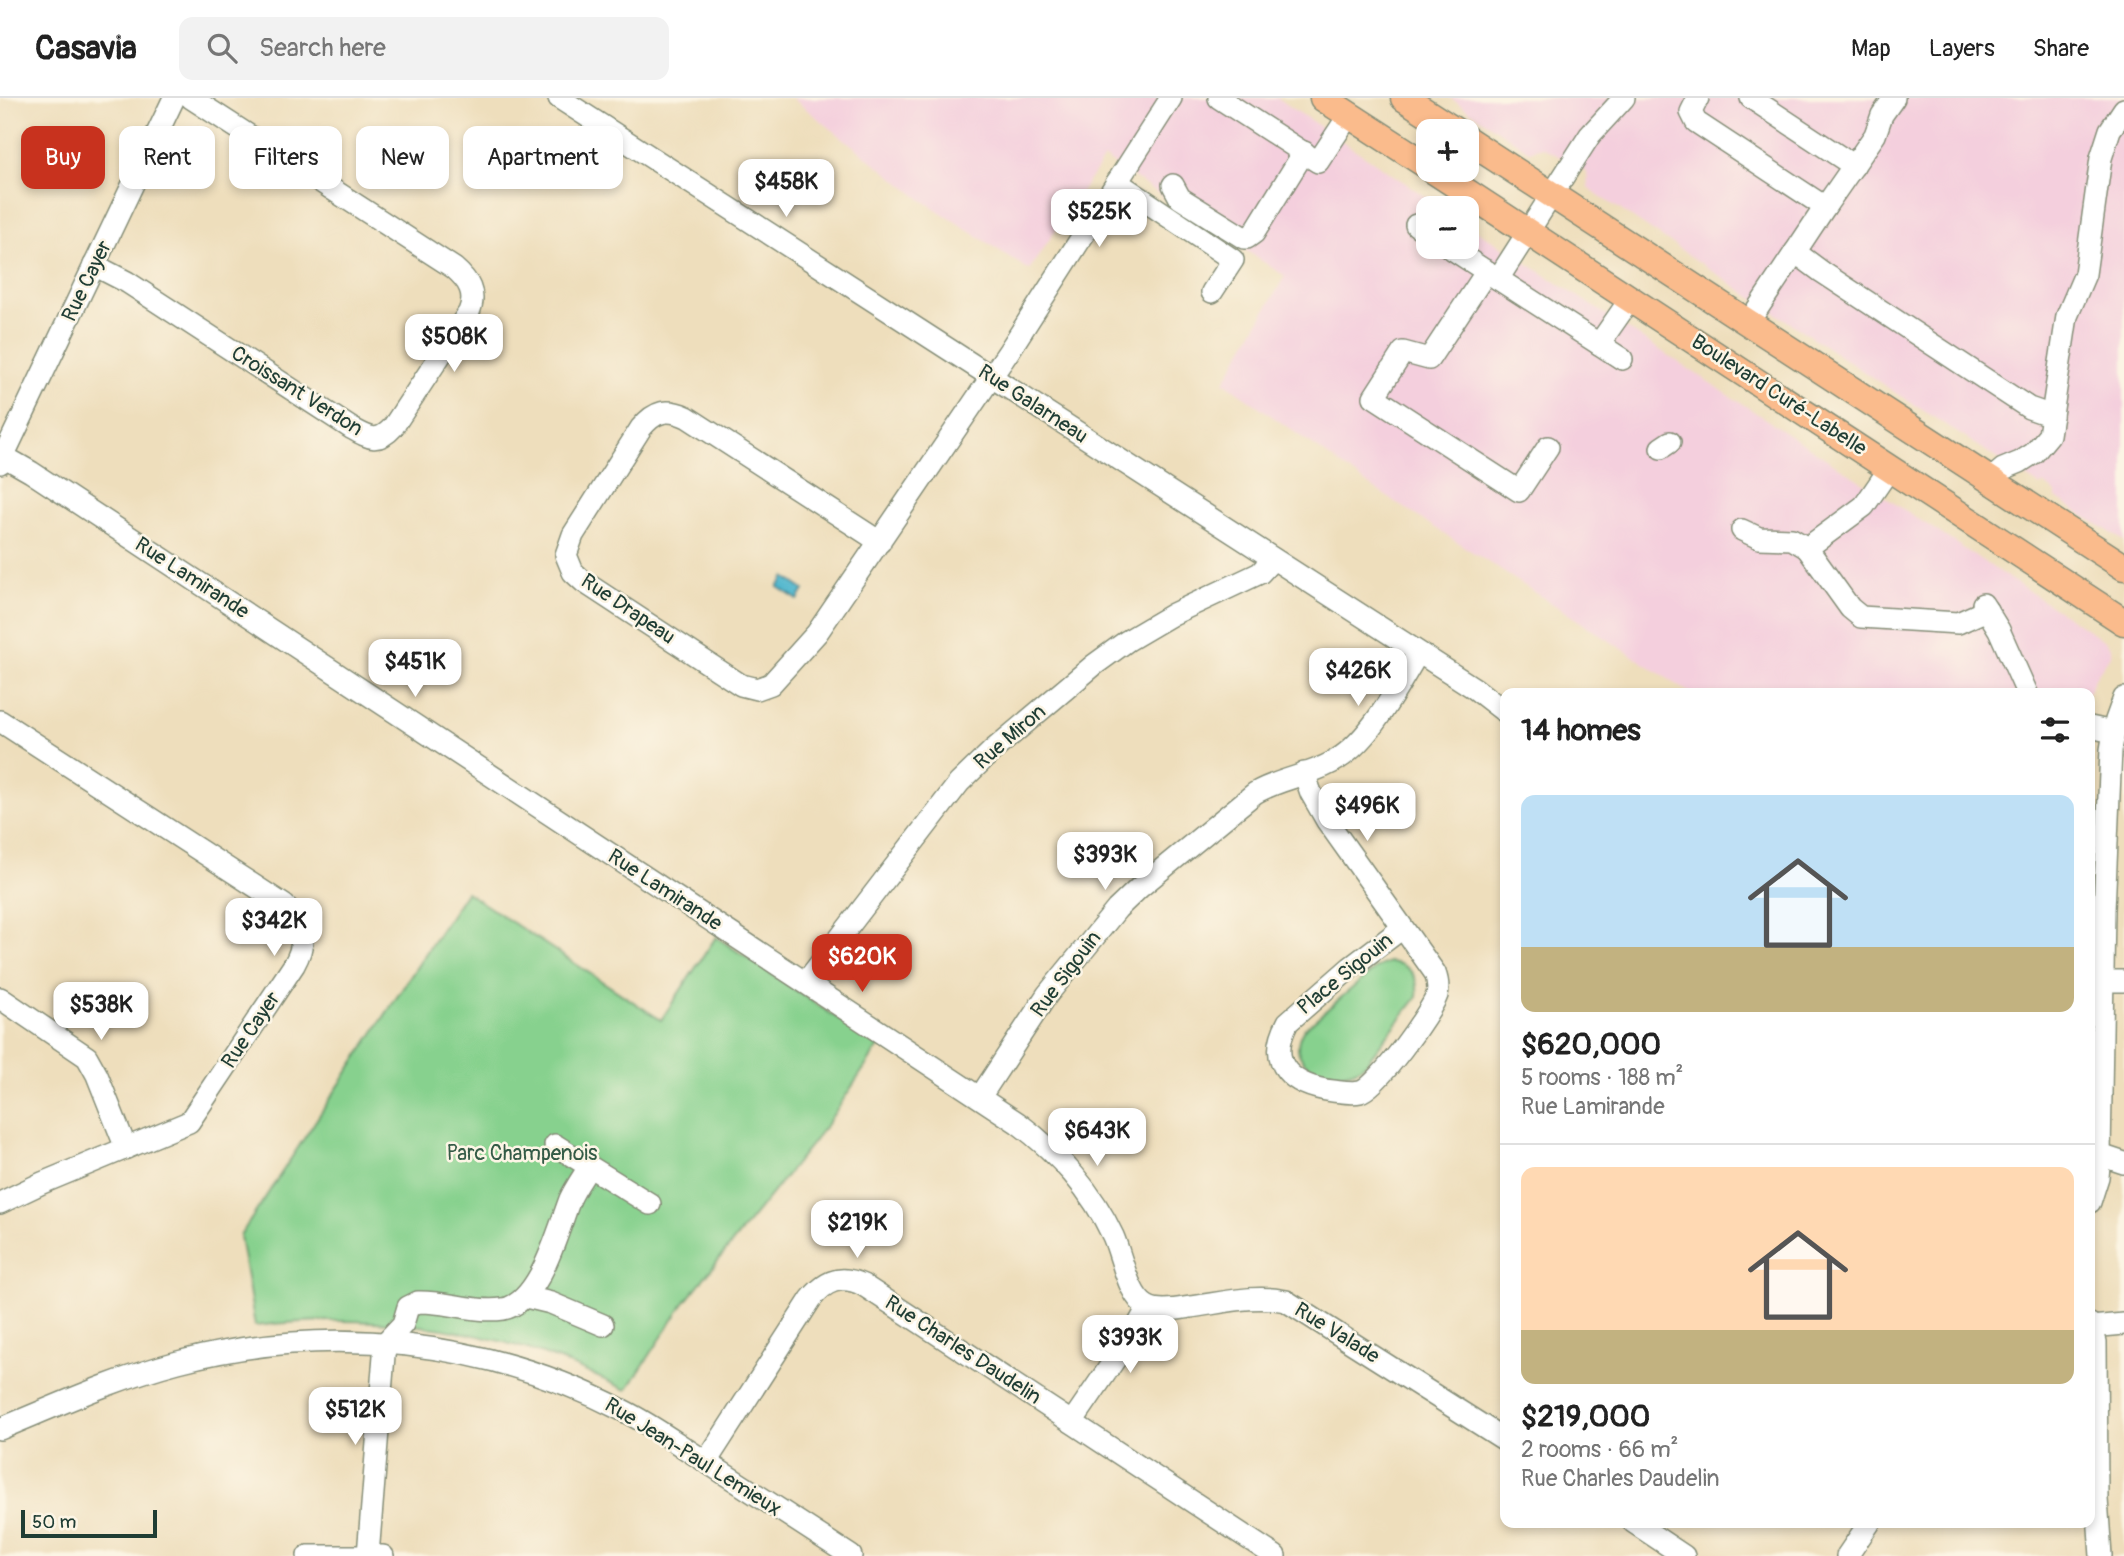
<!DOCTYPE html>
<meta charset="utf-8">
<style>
:root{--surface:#fff;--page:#f2f2f2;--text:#222;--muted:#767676;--line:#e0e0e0;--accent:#c8321e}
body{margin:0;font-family:Pangolin,sans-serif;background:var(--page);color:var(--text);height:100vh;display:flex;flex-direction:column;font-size:26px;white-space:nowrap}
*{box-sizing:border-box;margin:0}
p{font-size:23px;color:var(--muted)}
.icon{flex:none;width:38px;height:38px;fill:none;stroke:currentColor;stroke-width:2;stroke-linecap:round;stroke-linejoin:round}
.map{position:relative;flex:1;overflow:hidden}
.sheet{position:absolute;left:1500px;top:590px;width:595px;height:840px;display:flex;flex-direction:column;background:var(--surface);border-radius:14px;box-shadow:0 4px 10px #0003}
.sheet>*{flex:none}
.top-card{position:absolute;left:21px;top:28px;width:665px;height:63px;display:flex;gap:14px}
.buttons{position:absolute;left:1416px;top:21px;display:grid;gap:14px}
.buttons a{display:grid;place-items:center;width:63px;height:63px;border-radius:14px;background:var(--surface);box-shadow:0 4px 10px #0003;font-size:35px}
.scale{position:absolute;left:21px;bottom:18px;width:136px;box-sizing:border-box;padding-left:7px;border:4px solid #1f3d34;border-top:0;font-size:19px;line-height:24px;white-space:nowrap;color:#1f3d34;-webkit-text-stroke:5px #fcf5e5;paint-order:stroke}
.price{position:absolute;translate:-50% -60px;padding:0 16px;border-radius:14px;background:#fff;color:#222;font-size:23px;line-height:46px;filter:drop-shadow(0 2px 4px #0008)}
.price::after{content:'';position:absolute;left:50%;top:42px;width:21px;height:16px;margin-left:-10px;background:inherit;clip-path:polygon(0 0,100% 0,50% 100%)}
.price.on{background:var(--accent);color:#fff}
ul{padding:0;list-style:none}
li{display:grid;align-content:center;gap:14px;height:371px;padding:0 21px}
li+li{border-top:2px solid var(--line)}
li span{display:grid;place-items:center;height:217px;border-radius:14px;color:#555}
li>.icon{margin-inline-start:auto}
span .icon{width:126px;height:126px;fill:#fffc;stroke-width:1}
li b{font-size:30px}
h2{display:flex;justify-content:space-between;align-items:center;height:84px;padding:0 21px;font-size:30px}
.chip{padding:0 24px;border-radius:14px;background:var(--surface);box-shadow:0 4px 10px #0003;font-size:24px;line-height:63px}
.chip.on{background:var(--accent);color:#fff}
header{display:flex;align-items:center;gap:42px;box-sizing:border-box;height:98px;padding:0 35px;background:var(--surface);border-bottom:2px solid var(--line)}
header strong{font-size:33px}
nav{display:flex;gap:38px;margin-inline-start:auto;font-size:24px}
.search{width:490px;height:63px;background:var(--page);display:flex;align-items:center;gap:18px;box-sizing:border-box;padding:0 24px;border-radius:14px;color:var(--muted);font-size:26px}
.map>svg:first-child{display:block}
</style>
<header>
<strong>Casavia</strong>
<div class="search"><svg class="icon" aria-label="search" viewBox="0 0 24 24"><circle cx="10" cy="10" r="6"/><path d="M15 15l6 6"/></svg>Search here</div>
<nav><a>Map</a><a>Layers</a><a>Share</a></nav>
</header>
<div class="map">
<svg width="2124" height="1458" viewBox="0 0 2124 1458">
<rect width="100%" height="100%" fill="#fcf5e5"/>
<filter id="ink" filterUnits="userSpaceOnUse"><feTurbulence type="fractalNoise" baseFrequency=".0143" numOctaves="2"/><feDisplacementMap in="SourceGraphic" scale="14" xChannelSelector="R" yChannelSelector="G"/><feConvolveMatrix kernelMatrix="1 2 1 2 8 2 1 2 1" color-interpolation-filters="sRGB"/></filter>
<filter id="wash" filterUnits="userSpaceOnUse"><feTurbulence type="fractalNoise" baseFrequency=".00686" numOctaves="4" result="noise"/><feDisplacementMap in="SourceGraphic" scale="28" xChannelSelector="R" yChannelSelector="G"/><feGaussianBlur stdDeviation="1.57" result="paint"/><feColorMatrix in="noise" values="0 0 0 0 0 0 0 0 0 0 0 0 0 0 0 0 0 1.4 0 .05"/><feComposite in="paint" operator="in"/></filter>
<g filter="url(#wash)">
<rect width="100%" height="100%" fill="#eedebc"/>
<g fill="#f4cfdd">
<polygon points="792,0 1277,0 1443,110 1428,110 1428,149 1466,149 1467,126 2105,543 2111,549 2111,557 2096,578 2088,595 1690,595 1369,387 1224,284 1285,178 1104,60 1029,172 922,102"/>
<polygon points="1450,0 2124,0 2124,443 2056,400 2056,395 2043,386 2040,388 1882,286 1588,90 1587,74 1542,49 1529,53"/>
</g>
<g fill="#87d18e" stroke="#538761" stroke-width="2">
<path d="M466,794L661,922L716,839L879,948L825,1029L684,1205L627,1292C604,1282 582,1271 559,1262C463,1225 356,1216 255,1228L240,1138Z"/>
<path d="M1389,864C1410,865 1419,879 1417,899L1366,965C1343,988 1280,973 1303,932L1377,869Z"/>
</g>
<polygon fill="#4eb5cd" stroke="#367980" stroke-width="2" points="785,479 804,492 798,502 778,489"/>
</g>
<g filter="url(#ink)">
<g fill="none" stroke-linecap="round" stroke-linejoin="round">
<defs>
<g id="minor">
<polyline points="559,0 1474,590 1505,614"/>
<polyline points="1219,0 1318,64 1349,17"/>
<polyline points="1698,0 1691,14 1696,24 1825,109 1748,225"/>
<polyline points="1751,0 1854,68"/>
<polyline points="1117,84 1233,162 1212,194"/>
<polyline points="1173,87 1180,100 1244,140 1247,140 1254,135 1304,54"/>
<polyline points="1825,109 1875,37 1882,17 1894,0"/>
<polyline points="1416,127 1428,135"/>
<polyline points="1449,149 1498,181 1590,37 1624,0"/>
<polyline points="1795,154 1822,174 2029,310 2052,318"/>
<path d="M94,167L127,184L351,330C369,340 378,346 393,329L469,214C477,195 468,182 454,170L191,0"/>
<polyline points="1487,173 1429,261 1403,254 1374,299 1519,393 1548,349"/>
<polyline points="1498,181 1599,246 1631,200"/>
<polyline points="1599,246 1622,261"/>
<polyline points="1661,350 1670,344"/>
<path d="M3,358L31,374L1018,1025C1059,1056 1091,1091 1113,1138C1122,1158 1128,1199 1148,1209C1160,1215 1178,1211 1190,1209C1221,1205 1255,1196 1286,1203L1505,1342"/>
<polyline points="0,365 174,0"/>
<polyline points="1890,370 1864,408 1807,450 1850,510 1861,519 1958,525 1987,512"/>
<polyline points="1989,383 2003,371 2020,364 2034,355 2049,337 2067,218 2085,176 2101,60 2110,32 2124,11"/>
<polyline points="1742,432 1759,440 1792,441 1807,450"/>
<path d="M880,444L687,319C667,310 655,313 641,330L573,437L566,457L573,474L584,484L741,587L757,591L771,586L817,535L1009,253L1171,0"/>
<polyline points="1983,506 1999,532 2027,595"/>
<path d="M0,623L284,807C305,825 307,844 294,867L189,1024L42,1085L0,1105"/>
<polyline points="2090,629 2113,634"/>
<path d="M1304,675L1311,695L1327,723L1435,875C1438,883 1439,889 1437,897C1431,914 1377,990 1360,994C1352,996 1342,994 1333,993C1293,988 1265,967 1288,924L1351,869L1401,831"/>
<polyline points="2103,883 2124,883"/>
<polyline points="806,884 959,685 992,653 1094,567 1127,543 1173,516 1260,475 1273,461"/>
<polyline points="0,900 87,959 97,977 126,1050"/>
<path d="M980,999L1047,897L1117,811L1139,790L1255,695C1279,681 1307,678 1331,665C1369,646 1396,591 1418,555"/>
<polyline points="555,1047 650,1106"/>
<polyline points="2100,1057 2124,1065"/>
<polyline points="2090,1104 2098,1079 2100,1057 2104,812 2111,652 2116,622 2124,600"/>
<polyline points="526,1199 551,1205 603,1227"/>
<polyline points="2090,1226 2096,1244 2097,1401 2101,1458"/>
<polyline points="2091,1229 2124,1226"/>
<polyline points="1072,1324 1137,1229 1148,1209"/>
<path d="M0,1331C58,1307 117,1280 178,1264C328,1225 486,1241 624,1313C650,1326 675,1344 700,1360C750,1392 800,1425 851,1458"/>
<path d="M706,1364L811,1201C825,1183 841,1176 863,1187L1275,1458"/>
<polyline points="1633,1424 1684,1458"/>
<path d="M368,1457L385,1245L403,1226L408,1209L418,1204C446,1203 475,1215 503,1211C540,1205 558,1132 570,1101C575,1090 583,1079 589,1069"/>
<polyline points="308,1458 383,1458"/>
<polyline points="1847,1458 1870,1424"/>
</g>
<g id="major">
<polyline points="1323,0 1428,68"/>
<polyline points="1404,0 1455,33"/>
<polyline points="1466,41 2124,469"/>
<polyline points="1433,72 2124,524"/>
</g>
</defs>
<use href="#minor" stroke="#868e78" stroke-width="24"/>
<use href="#major" stroke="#868e78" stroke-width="29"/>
<use href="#minor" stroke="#fff" stroke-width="21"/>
<use href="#major" stroke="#fabb8c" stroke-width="26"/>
</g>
</g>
<g text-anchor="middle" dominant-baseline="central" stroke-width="5" stroke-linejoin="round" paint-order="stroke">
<g font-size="21" fill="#1f3d34" stroke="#fcf5e5">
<text transform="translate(87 183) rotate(-64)">Rue Cayer</text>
<text transform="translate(297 293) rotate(32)">Croissant Verdon</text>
<text transform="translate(1779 297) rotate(33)">Boulevard Curé-Labelle</text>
<text transform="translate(1033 306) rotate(33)">Rue Galarneau</text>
<text transform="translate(192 480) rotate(33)">Rue Lamirande</text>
<text transform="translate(628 511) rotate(34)">Rue Drapeau</text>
<text transform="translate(1010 639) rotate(-41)">Rue Miron</text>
<text transform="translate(665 792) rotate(33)">Rue Lamirande</text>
<text transform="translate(1066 876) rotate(-53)">Rue Sigouin</text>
<text transform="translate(1345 876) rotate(-39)">Place Sigouin</text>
<text transform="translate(251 932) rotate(-56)">Rue Cayer</text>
<text transform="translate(1337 1235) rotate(32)">Rue Valade</text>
<text transform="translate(963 1252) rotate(33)">Rue Charles Daudelin</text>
<text transform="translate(693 1359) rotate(32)">Rue Jean-Paul Lemieux</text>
</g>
<g font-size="21" fill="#345b46" stroke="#fcf5e5">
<text x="522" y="1055">Parc Champenois</text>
</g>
</g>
</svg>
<div class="buttons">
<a>+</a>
<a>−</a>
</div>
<div class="scale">50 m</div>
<b class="price" style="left:786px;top:121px">$458K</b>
<b class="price" style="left:1099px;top:151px">$525K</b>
<b class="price" style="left:454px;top:276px">$508K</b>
<b class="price" style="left:415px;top:601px">$451K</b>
<b class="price" style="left:1358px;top:610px">$426K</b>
<b class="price" style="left:1367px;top:745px">$496K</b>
<b class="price" style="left:1105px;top:794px">$393K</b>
<b class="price" style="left:274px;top:860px">$342K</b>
<b class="price on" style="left:862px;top:896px">$620K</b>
<b class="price" style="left:101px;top:944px">$538K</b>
<b class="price" style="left:1097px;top:1070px">$643K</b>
<b class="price" style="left:857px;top:1162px">$219K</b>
<b class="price" style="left:1130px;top:1277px">$393K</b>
<b class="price" style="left:355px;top:1349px">$512K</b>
<div class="top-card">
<a class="chip on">Buy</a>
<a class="chip">Rent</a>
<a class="chip">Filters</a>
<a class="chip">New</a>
<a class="chip">Apartment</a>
</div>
<section class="sheet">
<h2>14 homes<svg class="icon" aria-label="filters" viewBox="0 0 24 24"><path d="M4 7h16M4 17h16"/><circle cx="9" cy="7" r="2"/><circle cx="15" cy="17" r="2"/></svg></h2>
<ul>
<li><span style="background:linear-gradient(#bfe0f5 70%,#c2b280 0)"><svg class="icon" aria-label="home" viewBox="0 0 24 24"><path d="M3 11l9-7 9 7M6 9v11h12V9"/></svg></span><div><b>$620,000</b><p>5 rooms · 188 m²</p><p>Rue Lamirande</p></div></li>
<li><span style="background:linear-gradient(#ffd9b3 75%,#c2b280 0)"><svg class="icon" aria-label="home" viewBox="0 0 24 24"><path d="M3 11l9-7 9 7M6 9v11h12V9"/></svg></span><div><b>$219,000</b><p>2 rooms · 66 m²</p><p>Rue Charles Daudelin</p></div></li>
</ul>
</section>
</div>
